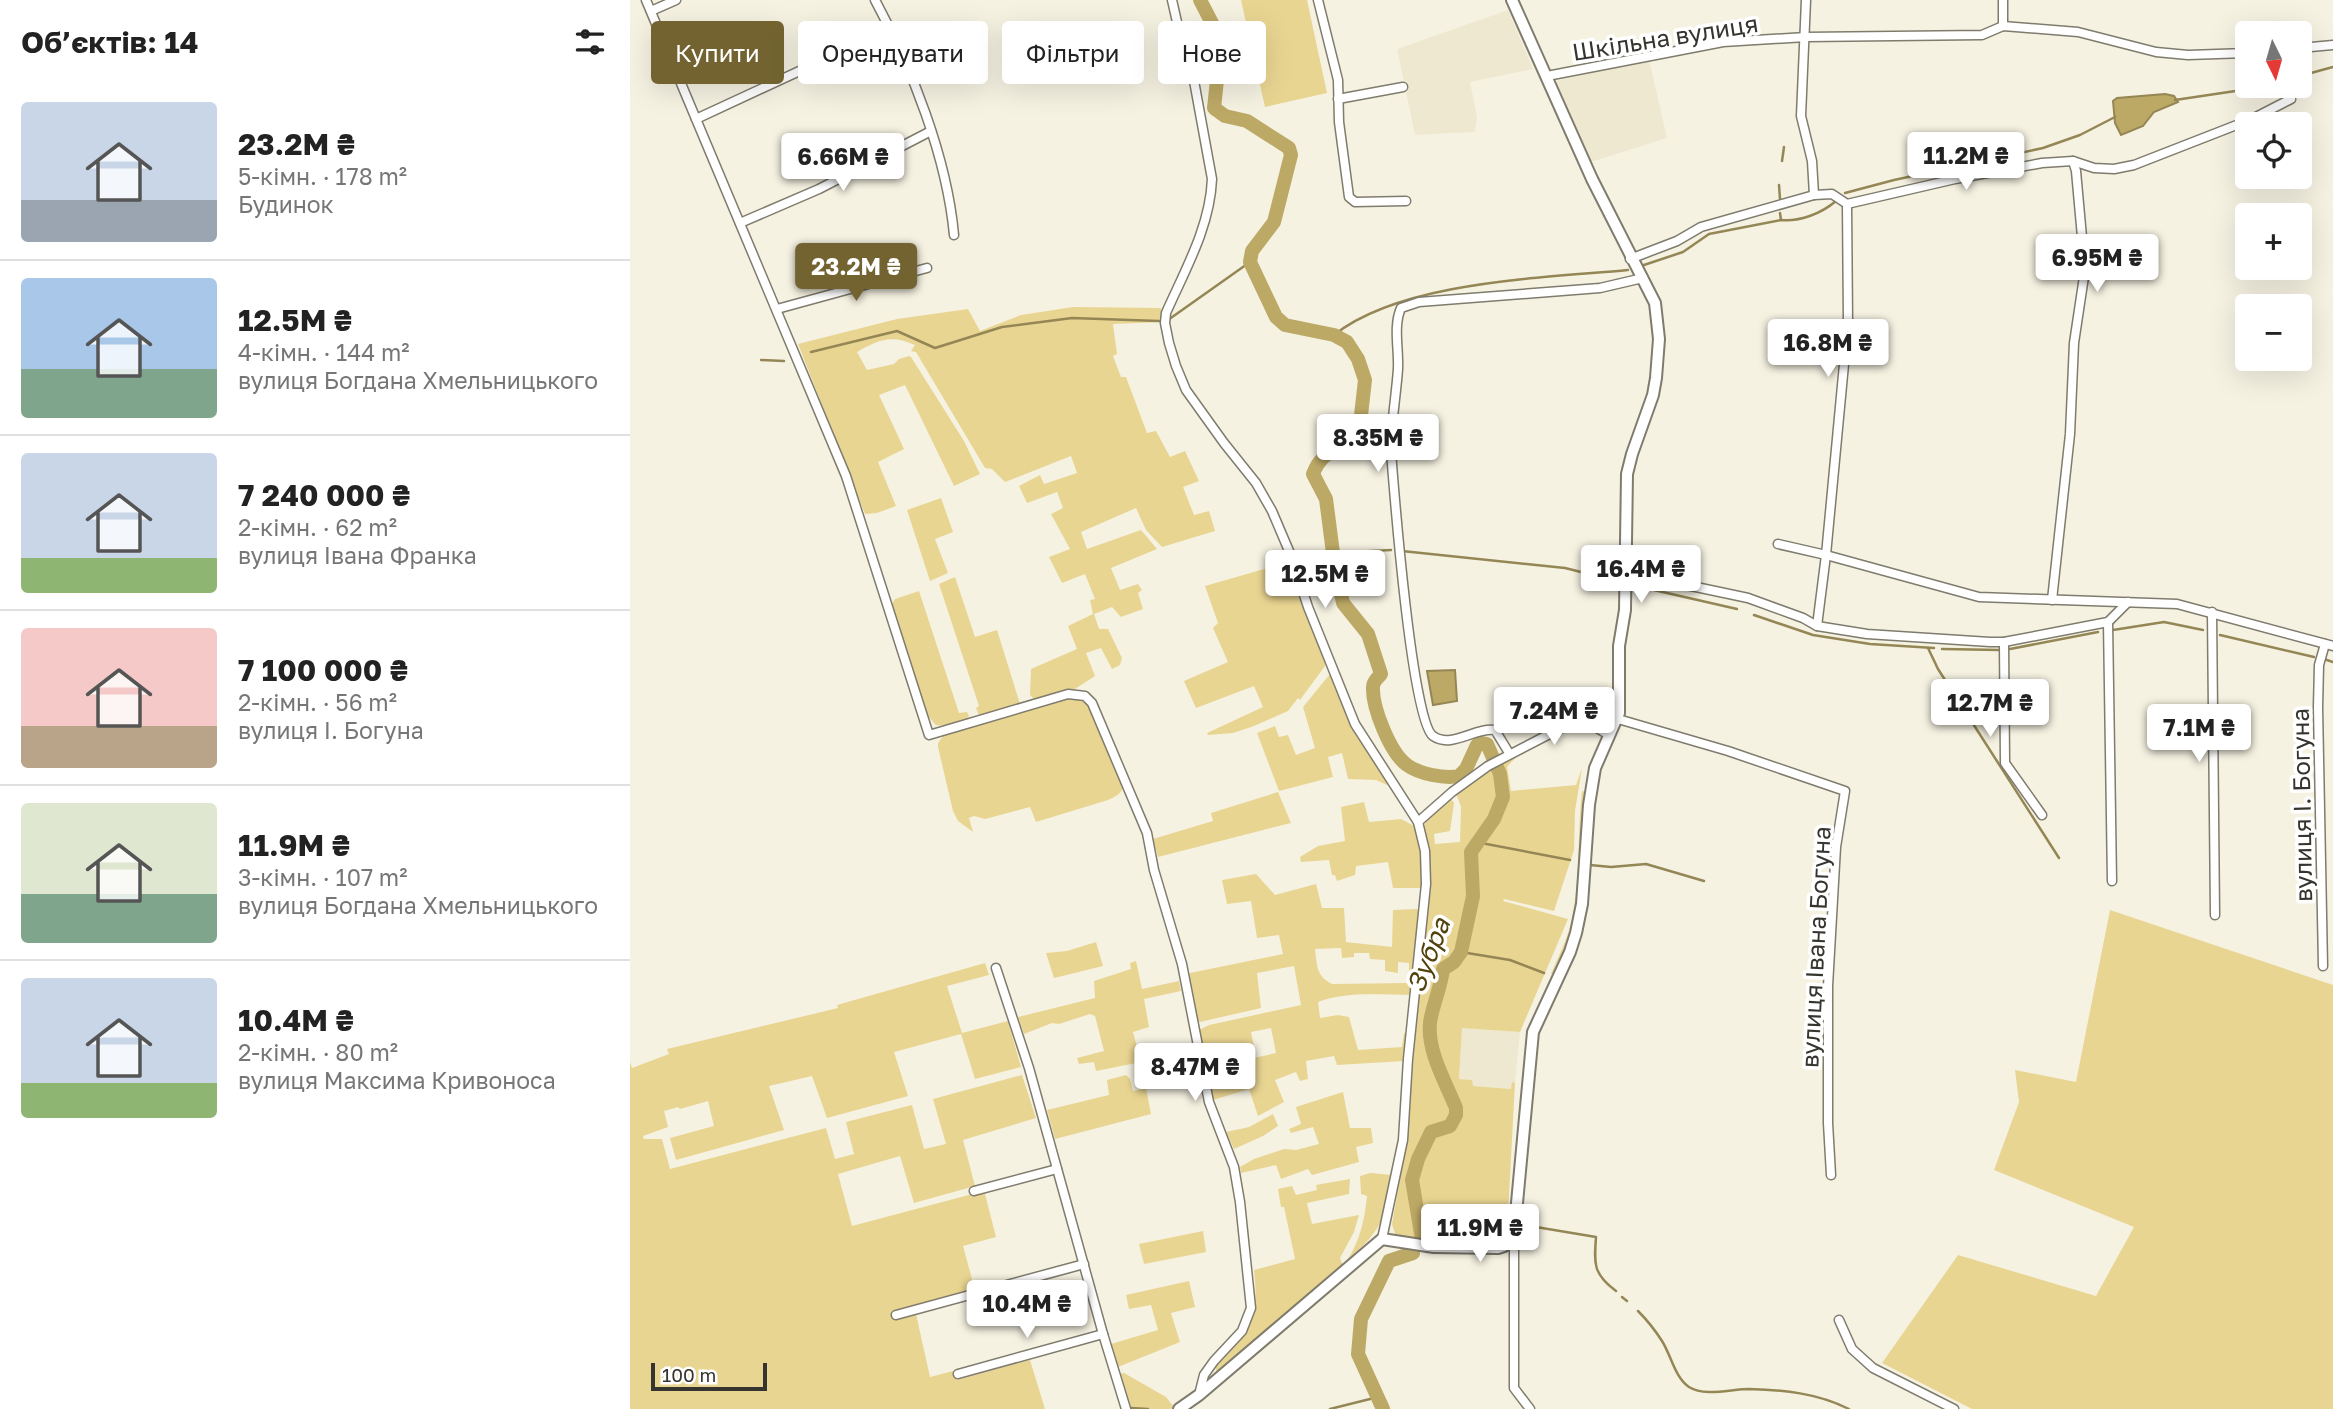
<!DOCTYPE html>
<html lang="uk">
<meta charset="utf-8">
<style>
:root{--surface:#fff;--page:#f2f2f2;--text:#222;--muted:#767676;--line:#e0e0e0;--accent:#726331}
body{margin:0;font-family:"Golos Text",sans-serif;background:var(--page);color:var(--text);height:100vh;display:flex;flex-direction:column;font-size:26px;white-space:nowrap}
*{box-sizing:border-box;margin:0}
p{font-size:23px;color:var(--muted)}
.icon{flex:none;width:38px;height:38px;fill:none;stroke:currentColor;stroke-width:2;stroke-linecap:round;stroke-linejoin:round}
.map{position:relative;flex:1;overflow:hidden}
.drawer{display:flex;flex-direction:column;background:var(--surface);width:630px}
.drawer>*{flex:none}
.top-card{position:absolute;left:21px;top:21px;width:665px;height:63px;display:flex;gap:14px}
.needle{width:46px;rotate:175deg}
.controls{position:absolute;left:1605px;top:21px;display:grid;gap:14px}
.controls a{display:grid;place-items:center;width:77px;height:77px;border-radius:7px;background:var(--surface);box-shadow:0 7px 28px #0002;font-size:35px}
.scale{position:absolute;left:21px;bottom:18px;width:116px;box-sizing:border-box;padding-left:7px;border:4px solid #35342e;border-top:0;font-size:19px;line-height:24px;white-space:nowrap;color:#35342e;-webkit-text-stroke:5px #fff;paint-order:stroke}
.price{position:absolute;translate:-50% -60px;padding:0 16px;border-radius:7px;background:#fff;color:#222;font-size:23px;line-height:46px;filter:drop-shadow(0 2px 4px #0008)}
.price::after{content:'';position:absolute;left:50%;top:42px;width:21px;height:16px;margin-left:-10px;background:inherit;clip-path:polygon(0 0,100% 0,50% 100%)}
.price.selected{background:var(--accent);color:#fff}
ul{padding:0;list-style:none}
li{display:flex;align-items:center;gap:21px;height:175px;padding:0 21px}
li+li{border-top:2px solid var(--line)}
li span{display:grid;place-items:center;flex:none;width:196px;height:140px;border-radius:7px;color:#555}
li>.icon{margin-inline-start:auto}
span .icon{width:84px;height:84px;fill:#fffc;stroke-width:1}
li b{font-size:30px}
h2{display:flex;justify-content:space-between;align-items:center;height:84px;padding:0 21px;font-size:30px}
.pill{padding:0 24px;border-radius:7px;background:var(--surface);box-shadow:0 7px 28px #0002;font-size:24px;line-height:63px}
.pill.selected{background:var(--accent);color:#fff}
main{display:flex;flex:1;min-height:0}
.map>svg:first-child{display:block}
</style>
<main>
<section class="drawer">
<h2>Об’єктів: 14<svg class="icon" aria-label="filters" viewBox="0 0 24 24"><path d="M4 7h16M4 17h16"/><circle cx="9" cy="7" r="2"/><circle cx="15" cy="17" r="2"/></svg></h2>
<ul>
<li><span style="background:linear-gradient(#c9d6e8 70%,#9aa5b1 0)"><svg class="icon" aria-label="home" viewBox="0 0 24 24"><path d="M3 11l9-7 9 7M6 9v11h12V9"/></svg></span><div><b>23.2M ₴</b><p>5-кімн. · 178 m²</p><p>Будинок</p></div></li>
<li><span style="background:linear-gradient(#a9c7e8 65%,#7fa58c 0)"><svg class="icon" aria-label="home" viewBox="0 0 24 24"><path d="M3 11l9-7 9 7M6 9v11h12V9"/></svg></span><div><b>12.5M ₴</b><p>4-кімн. · 144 m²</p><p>вулиця Богдана Хмельницького</p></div></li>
<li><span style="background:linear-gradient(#c9d6e8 75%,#8fb573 0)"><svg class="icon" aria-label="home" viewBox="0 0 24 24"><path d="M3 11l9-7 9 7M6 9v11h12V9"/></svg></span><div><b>7 240 000 ₴</b><p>2-кімн. · 62 m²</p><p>вулиця Івана Франка</p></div></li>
<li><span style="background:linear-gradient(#f6c9c9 70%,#b9a48a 0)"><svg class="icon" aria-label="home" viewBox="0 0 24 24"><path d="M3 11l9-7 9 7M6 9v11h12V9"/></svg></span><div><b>7 100 000 ₴</b><p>2-кімн. · 56 m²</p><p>вулиця І. Богуна</p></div></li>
<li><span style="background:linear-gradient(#dfe7d0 65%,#7fa58c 0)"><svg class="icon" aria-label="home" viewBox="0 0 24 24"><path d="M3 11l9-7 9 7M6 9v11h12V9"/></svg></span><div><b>11.9M ₴</b><p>3-кімн. · 107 m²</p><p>вулиця Богдана Хмельницького</p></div></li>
<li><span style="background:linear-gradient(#c9d6e8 75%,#8fb573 0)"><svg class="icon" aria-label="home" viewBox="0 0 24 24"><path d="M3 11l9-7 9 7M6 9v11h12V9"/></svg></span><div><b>10.4M ₴</b><p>2-кімн. · 80 m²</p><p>вулиця Максима Кривоноса</p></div></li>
</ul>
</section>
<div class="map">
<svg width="1703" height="1409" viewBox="0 0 1703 1409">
<rect width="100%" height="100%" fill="#f6f2e2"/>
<g fill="#efe8d1">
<polygon points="878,10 903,69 840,82 847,117 845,132 785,135 767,49"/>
<polygon points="1019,59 1037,138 961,162 926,81"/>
<polygon points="832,1027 890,1032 885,1083 882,1083 882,1089 842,1086 842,1080 829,1079"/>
</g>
<g fill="#e9d592">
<polygon points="611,0 677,0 697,93 635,107"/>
<path d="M443,307L531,308V322L483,324L487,354L483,356L491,377H496L517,433L526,431L540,457L555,451L569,481L553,487L564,515L579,511L585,531L532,547L516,530L506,508L451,532L457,549L511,530L527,549L481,568L490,590L508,584L512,590L508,593L513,609L491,617L482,607L464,614L469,629H478L492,658L490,665L482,669L471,648L456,653L465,676L445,689L404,699L400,695L401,669L447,649L438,626L463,614L460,600L465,599L455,574L432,583L419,557L440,549L421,514L433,508L427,492L397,503L389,486L410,475L414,484L447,473L441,456L375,482L362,469L355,468L286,352L281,351L285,345C261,334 248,340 227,352L237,370L264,364L269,359L279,356L281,357L334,441L350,474L324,486L275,385L249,395L274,449L248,462L266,506L247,513L235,514L168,344L267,319L338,309L350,331L391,315Z"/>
<polygon points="311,498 323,532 305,539 318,573 300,581 277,510"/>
<polygon points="652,564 659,565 661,567 695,660 695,666 670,700 668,698 658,711 624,726 603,733 578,735 577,733 633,707 624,686 566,708 554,681 598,662 583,628 588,623 575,586"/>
<polygon points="325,577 345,637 367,630 390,704 351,716 349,715 346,708 349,706 309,584"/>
<polygon points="289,591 329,713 337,712 339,716 337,720 316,726 306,725 297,715 262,604 265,599"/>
<polygon points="700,674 730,740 759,783 757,785 746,780 718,779 712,753 698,757 703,777 649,791 627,733 645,726 649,737 658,735 666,755 685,748 673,707"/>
<path d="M445,698L453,700L459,706L494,786C491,794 485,797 478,800L406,822L400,807L355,819L344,816L339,818L343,832L328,821L323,811L308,747V743L314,735L434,699Z"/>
<path d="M889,754L877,767L881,791L946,785L952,768L945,811L944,850L924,911L874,899L873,901L938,919L890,1032L832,1028L829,1079L842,1080L843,1086L881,1089L882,1082L885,1083L878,1214C878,1220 881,1225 879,1230C872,1255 789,1240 769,1236L765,1234L762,1224L777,1140L782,1049L801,882L794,826L797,820L818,799H821L824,803L820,831L804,834L805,844L830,842L831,807L826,793L868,761Z"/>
<path d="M952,791L957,792L944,924L926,976L921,974C928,957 937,940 941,923C951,880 947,834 952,791Z"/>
<polygon points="648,792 661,823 528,857 523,839 583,821 581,813"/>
<polygon points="734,802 739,822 771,819 786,827 791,843 791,888 763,888 758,862 726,866 725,875 707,881 705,875 702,875 699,860 671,862 670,857 688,846 715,841 711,807"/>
<path d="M626,874L645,895L686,884L692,908H714L716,942L762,947L763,910L787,909L789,912L784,973H779V963L768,962V973L755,971V960L740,959L739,953H724V957L712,958L711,948L685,949C687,965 686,976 702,984L776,983L781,986L780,995C749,995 718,991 688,1002L690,1018L708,1015L719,1017L728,1050L772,1047L774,1033H777L774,1061L707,1065L704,1056L676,1061L678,1079L670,1081L666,1072L645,1080L654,1102L628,1116L619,1089L583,1100L579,1086L619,1076L615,1060L646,1053L641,1028L621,1032L625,1051L577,1062L574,1060L569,1030L579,1025L671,1005L664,966L627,973L631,1008L570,1022L567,1021L559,976L560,973L653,954L649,935L627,938L621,901L597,904L592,880Z"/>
<polygon points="1480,910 1703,985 1703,1409 1342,1409 1252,1363 1328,1255 1466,1296 1504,1227 1364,1170 1389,1102 1385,1070 1446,1082"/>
<polygon points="466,942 473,966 424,978 416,953 437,951"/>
<polygon points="506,961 512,989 549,981 551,991 514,999 519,1027 503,1032 511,1062 466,1071 464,1062 449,1064 447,1058 474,1051 465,1016 460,1014 429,1024 422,1023 394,1034 388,1017 465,998 464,981 501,969 500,963"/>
<polygon points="355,963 359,975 317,986 332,1033 378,1021 391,1067 345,1079 331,1034 264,1052 278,1096 197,1118 182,1076 139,1086 154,1130 46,1160 40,1138 84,1126 78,1101 50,1109 48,1107 34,1111 38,1127 13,1136 14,1139 32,1139 40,1169 196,1128 205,1159 224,1154 216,1122 282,1105 294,1149 316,1144 303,1099 392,1075 406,1118 333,1140 345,1186 284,1203 270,1156 208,1174 222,1226 350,1192 355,1194 366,1237 333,1246 345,1290 261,1312 264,1319 286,1314 300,1377 323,1371 327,1380 400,1360 415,1409 0,1409 0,1062 2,1068 39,1054 37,1049 208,1008 207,1005"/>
<polygon points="496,1075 500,1079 503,1091 516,1088 521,1114 425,1139 417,1110 479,1095 477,1080"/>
<polygon points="713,1092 720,1128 741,1128 743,1143 726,1147 729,1162 682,1175 678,1169 651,1179 646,1165 611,1173 610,1167 624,1159 654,1149 666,1150 689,1144 683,1127 661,1133 659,1129 671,1124 666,1107"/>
<polygon points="643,1114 648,1126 633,1136 604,1149 596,1132 619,1127"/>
<path d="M740,1173L763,1175C754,1219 753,1230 717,1260C730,1242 735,1217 737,1196L731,1194L730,1176Z"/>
<path d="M720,1179L719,1194L677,1203L682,1224L729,1215L724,1232L710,1258L713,1265L595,1368L587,1372L585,1367C618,1330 630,1322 624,1270L665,1259L654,1207H651L648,1189L662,1186L666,1195L687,1190L686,1185Z"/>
<polygon points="573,1231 576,1252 514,1264 509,1244"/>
<polygon points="559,1281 565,1307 541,1313 550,1342 488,1367 481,1344 528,1330 521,1305 499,1309 496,1295"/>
<polygon points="494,1373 536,1397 543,1406 541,1409 500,1409 488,1374"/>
</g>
<g fill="#bda966" stroke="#948655" stroke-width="2">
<polygon points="1535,94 1544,96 1548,102 1524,112 1513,126 1491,135 1485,123 1483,101 1487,98"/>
<polygon points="825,670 827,701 803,705 797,671"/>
</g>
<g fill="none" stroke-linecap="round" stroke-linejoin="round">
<g stroke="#948655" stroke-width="2.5">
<polyline points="1670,76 1703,67"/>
<polyline points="1545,100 1639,86"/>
<polyline points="1152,161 1154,147"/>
<polyline points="1149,185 1150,199"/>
<polyline points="1215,193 1264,180 1413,148 1450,135 1485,117"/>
<polyline points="1150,213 1151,220"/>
<path d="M1011,266L1053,252L1079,234L1151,220C1170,222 1192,213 1206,201"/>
<polyline points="538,320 620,262"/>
<path d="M704,335C772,281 913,278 998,270"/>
<polyline points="181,352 267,331 305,348 372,327 442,318 529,321"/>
<polyline points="131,360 154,361"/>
<polyline points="772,551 935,568 987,581"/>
<polyline points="703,553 761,550"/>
<polyline points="1002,585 1107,609"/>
<polyline points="1124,615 1183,635 1240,644 1304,648"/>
<polyline points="1483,630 1534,622 1573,630"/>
<polyline points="1590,635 1684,657"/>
<polyline points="1298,648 1308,669 1429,858"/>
<polyline points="1312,649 1370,650"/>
<polyline points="1380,649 1468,632"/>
<polyline points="1694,659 1703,662"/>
<polyline points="846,842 940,860"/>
<polyline points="960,865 981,867 1016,864 1074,881"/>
<polyline points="831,952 880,960 914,973"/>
<path d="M890,1227H906L966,1237C964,1264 963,1274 986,1291"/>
<polyline points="792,1229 878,1226"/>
<polyline points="992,1297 997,1301"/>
<path d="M1008,1311C1017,1320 1025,1330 1032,1341C1041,1355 1045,1378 1059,1387C1075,1397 1101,1389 1119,1389C1154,1390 1187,1393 1219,1409"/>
<polyline points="501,1408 518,1409"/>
<polyline points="700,1409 748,1397"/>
</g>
<g stroke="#bda966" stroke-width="14">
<path d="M570,0L583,25L590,52L584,108L595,116L617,121L659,148L661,155L644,222L622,251L620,262L646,317L655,325L704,335L717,342L728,359L735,380L729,433C715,452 694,445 683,474L696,499L703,553L713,603L738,634L751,674C748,678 743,681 743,687C742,707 760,753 777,765C789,774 815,779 829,776L836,769L847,745L852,743L857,744L870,774L873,797L864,819L841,852L843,896L831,952L824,962L813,969C811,988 802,1006 800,1023C797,1051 816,1083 826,1108V1115L820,1126L801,1132L788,1159L782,1180L792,1239"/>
<polyline points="753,1409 728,1354 731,1319 759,1261 783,1253"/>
</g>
<defs>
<g id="minor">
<polyline points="16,0 216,476 299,735 438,694 455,696 462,703 517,833 524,870 552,964 579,1102 604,1167 610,1202 621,1308 612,1331 584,1361 574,1375 569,1395"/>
<path d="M245,0C282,68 317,158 324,235"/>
<path d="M542,0L547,22L560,59L582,179C580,227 555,270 536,313L535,323L539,343L546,366L556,390L594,443L626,483L642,511L662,558L678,607L725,724L788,822L795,851L796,884L778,1059L773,1140L752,1239"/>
<polyline points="688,0 708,80 709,122 719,197 725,202 776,201"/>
<polyline points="1176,0 1171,116 1182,161 1184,195"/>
<polyline points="1373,0 1373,26"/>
<polyline points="21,11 46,0"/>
<polyline points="1670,48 1703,45"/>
<polyline points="917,76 1093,42 1176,37 1352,35 1373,26 1448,32 1526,52 1558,55 1617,53"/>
<polyline points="708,99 773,87"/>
<polyline points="66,119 260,29"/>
<polyline points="110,223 189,189 301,131"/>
<polyline points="1000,259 1047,241 1071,227 1184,195 1202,194 1217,204 1325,179 1412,163 1443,161 1464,168 1484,169 1504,165 1622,119 1661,99 1648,86"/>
<polyline points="147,309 297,268"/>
<polyline points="1148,544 1196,555 1349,597 1547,604 1703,646"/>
<polyline points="995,572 1118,598 1173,618 1187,626 1237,634 1360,642 1374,642 1478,622 1498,602"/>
<polyline points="1422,600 1440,434 1444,343 1455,270 1446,171 1443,161"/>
<polyline points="1582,612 1585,915"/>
<polyline points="1478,622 1482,881"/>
<polyline points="1187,626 1196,555 1218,322 1217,204"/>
<polyline points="1374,642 1375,763 1412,815"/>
<polyline points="988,719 1098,751 1215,791 1206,847 1198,986 1198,1123 1201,1175"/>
<path d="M879,753L865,730C845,727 822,749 803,736C782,722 764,490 761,452C761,423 766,397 768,369C769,349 763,326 771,308L789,302L970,288L1013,278"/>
<polyline points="788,822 822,792 858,766 935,726 962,725 979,735"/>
<polyline points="1693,966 1688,707 1689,665 1695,644"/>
<polyline points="366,968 399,1068 473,1334 496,1409"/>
<polyline points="344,1191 427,1169"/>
<polyline points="884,1235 884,1388 900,1409"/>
<polyline points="266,1315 454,1264"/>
<polyline points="1209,1320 1222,1349 1243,1368 1324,1409"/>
<polyline points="328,1374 473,1334"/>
</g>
<polyline id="major" points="549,1409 569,1395 752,1239 804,1247 868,1248 874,1246 884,1235 903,1032 940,952 946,933 952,904 959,805 965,768 989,713 989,646 995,610 997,474 1002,454 1023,395 1026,378 1029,339 1025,303 962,179 882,0"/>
</defs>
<use href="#minor" stroke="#7f7b6d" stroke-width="11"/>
<use href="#major" stroke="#7f7b6d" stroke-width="14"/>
<use href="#minor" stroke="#fff" stroke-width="8"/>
<use href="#major" stroke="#fff" stroke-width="10"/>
</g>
<g text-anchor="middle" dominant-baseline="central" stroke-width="7" stroke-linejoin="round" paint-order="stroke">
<g font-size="24" fill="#35342e" stroke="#fff">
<text transform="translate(1035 37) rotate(-9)">Шкільна вулиця</text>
<text transform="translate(1671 805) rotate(-91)">вулиця І. Богуна</text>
<text transform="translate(1185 947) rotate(-87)">вулиця Івана Богуна</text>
</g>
<g font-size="26" font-style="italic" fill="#51420b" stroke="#fff">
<text transform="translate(798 955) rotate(-69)">Зубра</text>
</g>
</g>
</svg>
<div class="controls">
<a><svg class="needle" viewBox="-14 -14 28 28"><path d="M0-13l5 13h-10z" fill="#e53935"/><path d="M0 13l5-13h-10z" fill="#767676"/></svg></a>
<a><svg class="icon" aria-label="locate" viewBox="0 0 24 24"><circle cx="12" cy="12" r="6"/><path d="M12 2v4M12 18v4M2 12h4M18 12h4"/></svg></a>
<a>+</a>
<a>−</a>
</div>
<div class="scale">100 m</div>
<b class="price" style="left:1336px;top:192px">11.2M ₴</b>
<b class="price" style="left:213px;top:193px">6.66M ₴</b>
<b class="price" style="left:1467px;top:294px">6.95M ₴</b>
<b class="price selected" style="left:226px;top:303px">23.2M ₴</b>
<b class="price" style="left:1198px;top:379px">16.8M ₴</b>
<b class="price" style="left:748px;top:474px">8.35M ₴</b>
<b class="price" style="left:1011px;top:605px">16.4M ₴</b>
<b class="price" style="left:695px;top:610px">12.5M ₴</b>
<b class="price" style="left:1360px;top:739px">12.7M ₴</b>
<b class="price" style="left:924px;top:747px">7.24M ₴</b>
<b class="price" style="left:1569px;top:764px">7.1M ₴</b>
<b class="price" style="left:565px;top:1103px">8.47M ₴</b>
<b class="price" style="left:850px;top:1264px">11.9M ₴</b>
<b class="price" style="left:397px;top:1340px">10.4M ₴</b>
<div class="top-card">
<a class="pill selected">Купити</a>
<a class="pill">Орендувати</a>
<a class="pill">Фільтри</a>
<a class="pill">Нове</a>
</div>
</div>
</main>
